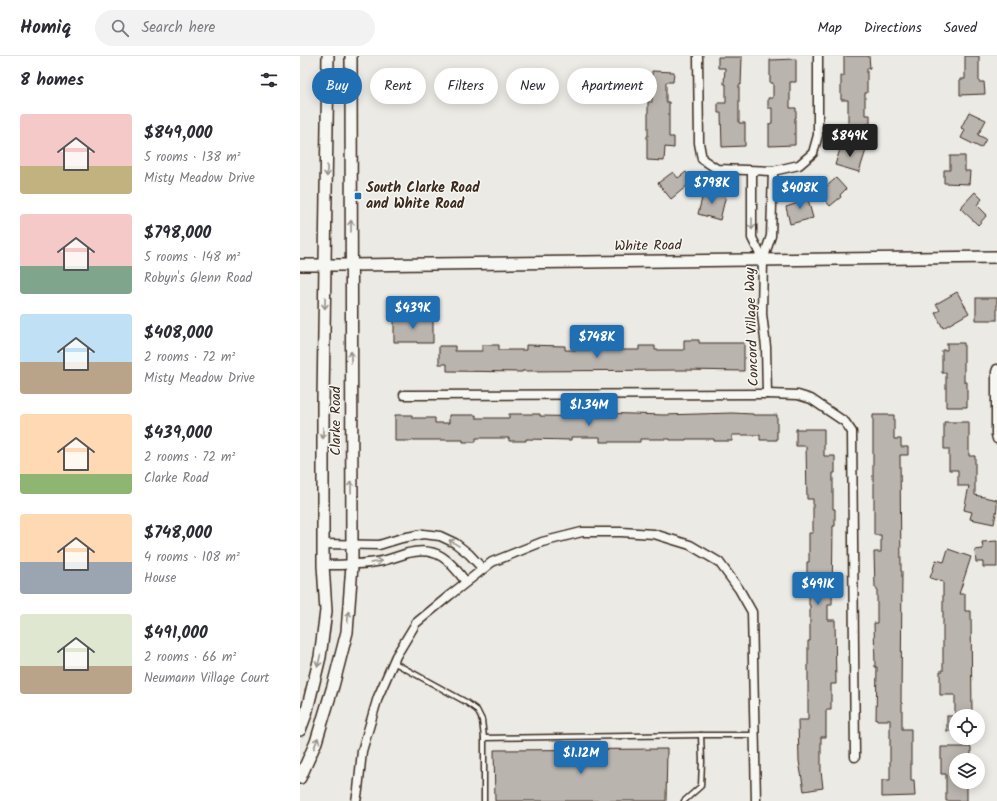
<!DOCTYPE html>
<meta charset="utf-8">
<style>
:root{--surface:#fff;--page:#f2f2f3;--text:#2b2b33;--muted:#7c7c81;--line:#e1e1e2;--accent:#1f6fb2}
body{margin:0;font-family:Kalam,sans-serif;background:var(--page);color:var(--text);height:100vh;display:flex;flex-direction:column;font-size:15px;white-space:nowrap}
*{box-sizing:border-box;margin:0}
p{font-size:13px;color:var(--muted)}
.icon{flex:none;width:22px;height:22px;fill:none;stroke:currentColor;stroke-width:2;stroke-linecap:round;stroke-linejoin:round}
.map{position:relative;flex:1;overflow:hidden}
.sheet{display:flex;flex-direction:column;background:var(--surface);width:300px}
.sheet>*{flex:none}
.banner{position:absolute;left:12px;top:12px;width:380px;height:36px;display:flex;gap:8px}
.buttons{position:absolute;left:649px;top:653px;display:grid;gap:8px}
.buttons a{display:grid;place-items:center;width:36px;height:36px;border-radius:50%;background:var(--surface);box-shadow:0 2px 10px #0003;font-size:20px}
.price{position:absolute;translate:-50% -34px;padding:0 9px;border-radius:4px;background:var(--accent);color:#fff;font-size:13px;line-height:26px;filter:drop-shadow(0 1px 2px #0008)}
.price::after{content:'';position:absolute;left:50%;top:24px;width:12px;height:9px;margin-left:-6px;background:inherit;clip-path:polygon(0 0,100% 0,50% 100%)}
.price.current{background:#222;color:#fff}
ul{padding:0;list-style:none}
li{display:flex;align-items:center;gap:12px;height:100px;padding:0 20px}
li span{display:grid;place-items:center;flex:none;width:112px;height:80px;border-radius:4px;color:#555}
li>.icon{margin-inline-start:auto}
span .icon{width:48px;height:48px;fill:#fffc;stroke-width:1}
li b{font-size:17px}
h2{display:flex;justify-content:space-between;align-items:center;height:48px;padding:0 20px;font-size:17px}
.chip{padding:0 14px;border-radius:18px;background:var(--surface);box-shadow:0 2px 10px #0003;font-size:14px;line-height:36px}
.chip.current{background:var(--accent);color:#fff}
header{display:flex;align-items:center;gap:24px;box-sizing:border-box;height:56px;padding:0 20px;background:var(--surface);border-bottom:1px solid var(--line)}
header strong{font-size:19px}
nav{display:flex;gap:22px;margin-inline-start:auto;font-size:14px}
.search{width:280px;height:36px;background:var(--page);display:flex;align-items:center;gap:10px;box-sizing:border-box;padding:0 14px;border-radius:22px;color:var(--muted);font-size:15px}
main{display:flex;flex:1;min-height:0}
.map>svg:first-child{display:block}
</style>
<header>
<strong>Homiq</strong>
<div class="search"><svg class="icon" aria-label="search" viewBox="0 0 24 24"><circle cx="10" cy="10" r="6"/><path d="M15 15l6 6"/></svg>Search here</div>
<nav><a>Map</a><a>Directions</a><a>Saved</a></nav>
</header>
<main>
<section class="sheet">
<h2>8 homes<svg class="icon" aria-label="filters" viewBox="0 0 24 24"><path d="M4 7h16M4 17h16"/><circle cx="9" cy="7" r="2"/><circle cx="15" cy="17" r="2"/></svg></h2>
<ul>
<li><span style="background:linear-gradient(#f6c9c9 65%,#c2b280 0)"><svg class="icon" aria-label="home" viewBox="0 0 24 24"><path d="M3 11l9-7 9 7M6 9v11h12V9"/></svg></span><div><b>$849,000</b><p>5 rooms · 138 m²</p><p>Misty Meadow Drive</p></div></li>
<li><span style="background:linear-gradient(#f6c9c9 65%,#7fa58c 0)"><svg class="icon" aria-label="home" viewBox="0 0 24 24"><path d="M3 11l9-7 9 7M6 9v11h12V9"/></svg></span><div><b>$798,000</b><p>5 rooms · 148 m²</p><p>Robyn's Glenn Road</p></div></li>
<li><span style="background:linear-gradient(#bfe0f5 60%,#b9a48a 0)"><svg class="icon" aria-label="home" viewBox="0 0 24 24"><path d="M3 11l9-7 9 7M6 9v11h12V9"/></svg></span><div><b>$408,000</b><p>2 rooms · 72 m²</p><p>Misty Meadow Drive</p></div></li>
<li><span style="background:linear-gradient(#ffd9b3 75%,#8fb573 0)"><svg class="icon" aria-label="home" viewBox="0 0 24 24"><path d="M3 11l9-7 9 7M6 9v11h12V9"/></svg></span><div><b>$439,000</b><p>2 rooms · 72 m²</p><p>Clarke Road</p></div></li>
<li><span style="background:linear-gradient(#ffd9b3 60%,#9aa5b1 0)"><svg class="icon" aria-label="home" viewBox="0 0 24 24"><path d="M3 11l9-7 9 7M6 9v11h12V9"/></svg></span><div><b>$748,000</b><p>4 rooms · 108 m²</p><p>House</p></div></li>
<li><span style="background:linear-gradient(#dfe7d0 65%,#b9a48a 0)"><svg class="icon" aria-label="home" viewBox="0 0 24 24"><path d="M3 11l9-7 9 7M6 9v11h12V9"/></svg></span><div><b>$491,000</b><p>2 rooms · 66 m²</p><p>Neumann Village Court</p></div></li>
</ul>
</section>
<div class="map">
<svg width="697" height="745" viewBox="0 0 697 745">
<rect width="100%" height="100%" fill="#ebeae5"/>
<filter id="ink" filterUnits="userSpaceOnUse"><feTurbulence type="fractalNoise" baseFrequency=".025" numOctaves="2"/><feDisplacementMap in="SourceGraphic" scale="8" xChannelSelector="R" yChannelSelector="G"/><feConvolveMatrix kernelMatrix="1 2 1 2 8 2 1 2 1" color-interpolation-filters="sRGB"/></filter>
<g filter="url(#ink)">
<g fill="#bab4ae" stroke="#3b2a1e">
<polygon points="544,0 569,0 570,12 567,12 567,37 565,37 565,59 570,59 570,68 565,68 565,78 541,79 540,69 548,69 548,44 541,44 541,20 544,20"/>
<polygon points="665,0 679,0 679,26 684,26 685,38 660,39 660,23 665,23"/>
<polygon points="418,1 442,1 441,29 439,29 439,67 445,67 445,90 422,91 421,57 418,57 418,47 426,47 426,28 424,28 425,12 418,12"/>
<polygon points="496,3 496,26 490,26 490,52 496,52 496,62 495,62 495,89 469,90 469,68 472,67 472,52 468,52 468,42 473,42 473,27 470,27 470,4"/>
<polygon points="352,15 374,16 373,26 366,26 366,46 369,46 369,81 374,81 374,92 365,91 364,105 347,104 347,80 348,80 348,46 352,46"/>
<polygon points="669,56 686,64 678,79 686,83 681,92 661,82 665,74 661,72"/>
<polygon points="542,87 566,94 559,116 535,109"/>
<polygon points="650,100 665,100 665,115 670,115 669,128 644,127 644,114 650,114"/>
<polygon points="373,116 378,122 386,116 393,125 371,143 358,127"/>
<polygon points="536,122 546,133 540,139 541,141 530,150 514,132 522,125 527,130"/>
<polygon points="404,134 426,139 420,164 398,158"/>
<polygon points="506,136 513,162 490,168 486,151 498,147 496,139"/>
<polygon points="675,136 682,143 677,149 687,159 678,169 660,152"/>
<polygon points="657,236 669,257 643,272 635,257 640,254 636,248"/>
<rect x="676" y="242" width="21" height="22"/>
<polygon points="94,261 111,261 111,263 133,263 133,287 117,287 117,286 94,286"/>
<polygon points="384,284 399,284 399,287 444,287 444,315 385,314 222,315 222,316 147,315 147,308 139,308 139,290 155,290 155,295 182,295 182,289 199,289 199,294 226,294 226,289 265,290 265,294 293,294 293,286 309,286 309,294 339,294 339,290 355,290 355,294 384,294"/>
<polygon points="647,287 664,287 664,326 667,326 667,351 646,351 646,317 642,317 642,294 647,294"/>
<polygon points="300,357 364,359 432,357 453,358 453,359 477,359 477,384 460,384 460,379 432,379 432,385 414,385 414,383 386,383 386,384 370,384 370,383 340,383 340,386 300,386 300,381 271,381 271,384 226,383 226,385 209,385 209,382 176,382 176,386 163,386 163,384 112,384 112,385 95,385 95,359 112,359 112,362 135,362 135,367 149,367 149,359 176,359 176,362 209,362 209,358 240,358 240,360 300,361"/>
<polygon points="573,359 594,359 594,383 601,383 601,391 608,391 608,399 600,399 601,515 602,515 601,647 602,647 602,673 611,673 611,724 614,724 615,740 582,741 582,724 590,724 590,664 576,664 577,611 575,611 574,567 577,567 577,532 575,532 574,496 581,496 581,479 574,479 574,426 573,426"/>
<polygon points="644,366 669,366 669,400 675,400 675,439 697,444 697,452 694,468 670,463 672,456 664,454 669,430 658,430 658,414 649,414 649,393 644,393"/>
<polygon points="496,373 524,373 524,400 535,400 535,417 533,417 533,453 535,453 535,470 533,470 532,549 528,549 528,564 535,564 536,628 531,628 531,654 526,654 526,681 521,681 521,715 523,732 504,735 499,705 498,664 508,664 508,585 510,585 510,549 509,549 509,523 507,523 507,506 509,506 509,477 513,477 513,443 507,443 506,390 496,390"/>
<polygon points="697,485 697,511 683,511 683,506 676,506 675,494 683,493 682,486"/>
<polygon points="648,493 671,501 659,538 665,538 665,555 671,555 672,660 655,660 655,639 640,639 640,615 643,615 643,526 630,522 636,504 644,506"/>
<rect x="647" y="660" width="9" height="15"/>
<polygon points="641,691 671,691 671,704 656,704 656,726 667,726 667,745 646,745 646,718 641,718"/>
<polygon points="367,693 366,745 195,745 194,694"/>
</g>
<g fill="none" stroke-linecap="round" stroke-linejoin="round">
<defs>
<g id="service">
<polyline points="93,606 166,646 177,654 182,664 184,682"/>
<polyline points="184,745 184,682 401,679"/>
<polyline points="384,745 401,730 402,705 401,679 455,679"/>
</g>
<g id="minor">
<polyline points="398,0 399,87 402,103 417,113 473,115 499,109 513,97 518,79 518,0"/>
<polyline points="452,115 452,182 463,204"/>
<polyline points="697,313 696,316 696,379 697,383"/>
<polyline points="467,338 466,291 462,258 463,204 471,180 473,115"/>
<polyline points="104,339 467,338 498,339 511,343 545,366 552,376 555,701"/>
<polyline points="23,488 79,489 102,482 123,478 140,480 155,487 169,498 183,513"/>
<path d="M23,509C43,509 62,509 82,505C90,503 99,500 108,497C138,490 149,504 166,526"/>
<polyline points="56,745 58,734 62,695 78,641 96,600 116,567 150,539 192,506 242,486 282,476 321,476 354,478 390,489 419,506 439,533 452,556 456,745"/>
</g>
<g id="tertiary">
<polyline points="0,209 51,209 697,201"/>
<polyline points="0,674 6,658 20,601 26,555 23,509 23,346 28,0"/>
<polyline points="0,722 16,686 33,630 47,576 52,509 51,0"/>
</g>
</defs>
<use href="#service" stroke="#3b2a1e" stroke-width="7"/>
<use href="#minor" stroke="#3b2a1e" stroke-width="11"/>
<use href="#tertiary" stroke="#3b2a1e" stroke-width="14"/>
<use href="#service" stroke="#f6f6f2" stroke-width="4"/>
<use href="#minor" stroke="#f6f6f2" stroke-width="8"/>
<use href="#tertiary" stroke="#f6f6f2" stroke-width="11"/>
</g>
<defs><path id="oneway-shaft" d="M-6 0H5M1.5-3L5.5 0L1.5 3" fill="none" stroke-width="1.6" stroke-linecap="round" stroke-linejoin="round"/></defs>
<g stroke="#989088">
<use href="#oneway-shaft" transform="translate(27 115) rotate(91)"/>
<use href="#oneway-shaft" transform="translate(452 168) rotate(90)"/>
<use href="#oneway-shaft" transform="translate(51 170) rotate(-90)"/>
<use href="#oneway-shaft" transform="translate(25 247) rotate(91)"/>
<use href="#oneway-shaft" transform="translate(51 301) rotate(-90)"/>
<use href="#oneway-shaft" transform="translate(23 377) rotate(90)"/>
<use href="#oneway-shaft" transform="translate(51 431) rotate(-90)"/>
<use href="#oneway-shaft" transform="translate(154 487) rotate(-149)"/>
<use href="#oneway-shaft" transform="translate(76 506) rotate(-9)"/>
<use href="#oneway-shaft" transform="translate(48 561) rotate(-86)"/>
<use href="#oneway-shaft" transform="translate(19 605) rotate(103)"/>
<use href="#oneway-shaft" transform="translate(16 687) rotate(-69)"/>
</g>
</g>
<rect fill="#1f6fb2" stroke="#f6f6f2" stroke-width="1.5" x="54" y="136" width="8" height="8" rx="2"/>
<g text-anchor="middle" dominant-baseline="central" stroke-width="3" stroke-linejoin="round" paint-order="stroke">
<g font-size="14" font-weight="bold" fill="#3b2a1e" stroke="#f6f6f2" text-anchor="start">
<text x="66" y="132">South Clarke Road<tspan x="66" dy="16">and White Road</tspan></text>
</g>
<g font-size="14" fill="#3b2a1e" stroke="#f6f6f2">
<text transform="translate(348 190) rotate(-1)">White Road</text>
<text transform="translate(452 271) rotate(-92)">Concord Village Way</text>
<text transform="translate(36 365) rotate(-90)">Clarke Road</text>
</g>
</g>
</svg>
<div class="buttons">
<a><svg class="icon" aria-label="locate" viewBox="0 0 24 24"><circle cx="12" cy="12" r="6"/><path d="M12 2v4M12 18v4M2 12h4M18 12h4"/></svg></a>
<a><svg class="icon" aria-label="layers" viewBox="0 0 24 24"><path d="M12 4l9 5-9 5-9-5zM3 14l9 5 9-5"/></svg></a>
</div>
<b class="price current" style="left:550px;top:102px">$849K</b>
<b class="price" style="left:412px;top:149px">$798K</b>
<b class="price" style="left:500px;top:154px">$408K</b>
<b class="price" style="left:113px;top:274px">$439K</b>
<b class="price" style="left:297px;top:303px">$748K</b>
<b class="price" style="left:289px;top:371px">$1.34M</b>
<b class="price" style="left:518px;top:550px">$491K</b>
<b class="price" style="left:281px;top:719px">$1.12M</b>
<div class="banner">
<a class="chip current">Buy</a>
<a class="chip">Rent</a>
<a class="chip">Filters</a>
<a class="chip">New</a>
<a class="chip">Apartment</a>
</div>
</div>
</main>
